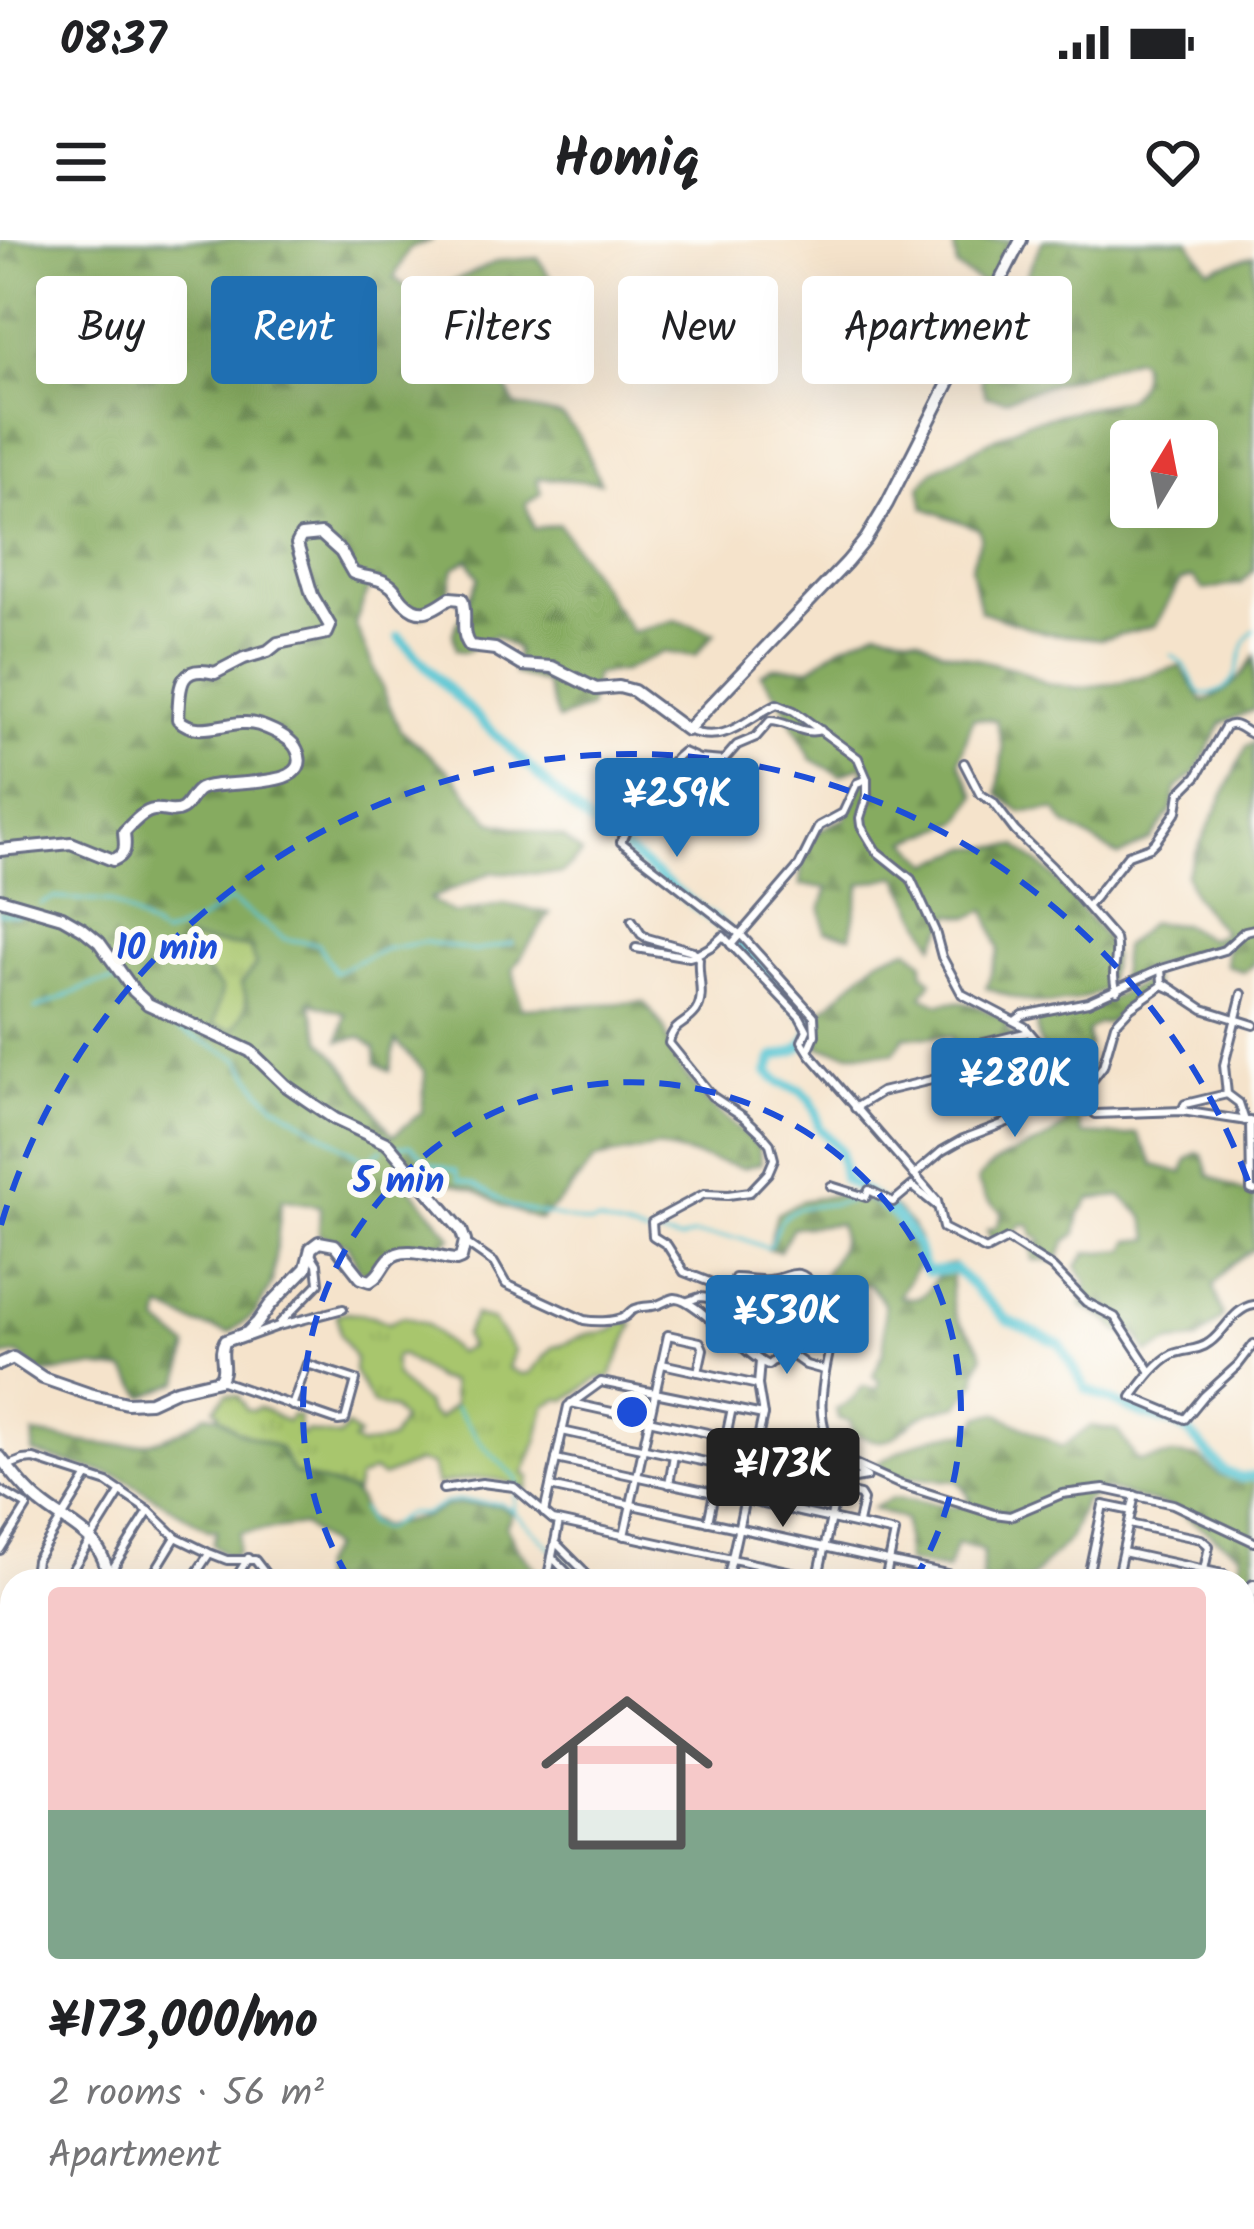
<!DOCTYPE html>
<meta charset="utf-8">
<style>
:root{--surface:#fff;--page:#f2f2f2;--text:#202124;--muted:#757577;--accent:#1f6fb2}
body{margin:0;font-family:Kalam,sans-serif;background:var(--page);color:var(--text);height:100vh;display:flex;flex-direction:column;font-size:45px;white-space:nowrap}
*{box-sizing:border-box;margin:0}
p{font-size:39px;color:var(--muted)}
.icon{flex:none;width:66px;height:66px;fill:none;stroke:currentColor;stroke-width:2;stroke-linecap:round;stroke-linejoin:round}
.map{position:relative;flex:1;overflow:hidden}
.sheet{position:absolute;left:0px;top:1329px;width:1254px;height:660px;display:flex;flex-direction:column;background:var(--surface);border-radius:36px 36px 0 0;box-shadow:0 12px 48px #0002}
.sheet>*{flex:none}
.banner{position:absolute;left:36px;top:36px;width:1182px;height:108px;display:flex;gap:24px}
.needle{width:78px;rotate:10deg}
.tools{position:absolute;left:1110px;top:180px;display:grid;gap:24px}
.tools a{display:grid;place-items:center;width:108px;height:108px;border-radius:12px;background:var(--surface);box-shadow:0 12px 48px #0002;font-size:60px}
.price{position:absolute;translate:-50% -102px;padding:0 27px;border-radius:12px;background:var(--accent);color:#fff;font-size:39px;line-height:78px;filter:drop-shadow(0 3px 6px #0008)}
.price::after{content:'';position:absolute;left:50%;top:72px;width:36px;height:27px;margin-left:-18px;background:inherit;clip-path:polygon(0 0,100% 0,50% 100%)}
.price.selected{background:#222;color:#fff}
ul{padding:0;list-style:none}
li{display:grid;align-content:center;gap:24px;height:636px;padding:0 48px}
li span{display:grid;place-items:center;height:372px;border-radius:12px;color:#555}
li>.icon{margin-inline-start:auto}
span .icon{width:216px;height:216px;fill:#fffc;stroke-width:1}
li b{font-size:51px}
.tag{padding:0 42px;border-radius:12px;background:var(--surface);box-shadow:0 12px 48px #0002;font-size:42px;line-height:108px}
.tag.selected{background:var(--accent);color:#fff}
.status{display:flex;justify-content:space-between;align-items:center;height:84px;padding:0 60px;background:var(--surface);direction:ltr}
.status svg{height:33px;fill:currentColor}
header{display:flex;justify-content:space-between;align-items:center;height:156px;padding:0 48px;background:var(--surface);font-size:54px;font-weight:700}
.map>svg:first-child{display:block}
</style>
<div class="status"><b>08:37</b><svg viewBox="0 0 49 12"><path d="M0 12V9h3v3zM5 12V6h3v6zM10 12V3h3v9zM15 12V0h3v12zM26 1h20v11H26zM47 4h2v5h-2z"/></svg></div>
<header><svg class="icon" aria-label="menu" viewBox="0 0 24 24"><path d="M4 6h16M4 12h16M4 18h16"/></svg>Homiq<svg class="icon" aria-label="heart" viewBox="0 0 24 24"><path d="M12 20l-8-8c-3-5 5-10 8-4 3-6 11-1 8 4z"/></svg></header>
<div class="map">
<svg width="1254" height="1989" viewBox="0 0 1254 1989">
<defs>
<pattern id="grass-tufts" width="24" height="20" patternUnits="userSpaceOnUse" patternTransform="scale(3)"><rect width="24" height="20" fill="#a8c66d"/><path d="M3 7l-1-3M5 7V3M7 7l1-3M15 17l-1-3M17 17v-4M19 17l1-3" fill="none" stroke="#90aa61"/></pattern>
<pattern id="forest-firs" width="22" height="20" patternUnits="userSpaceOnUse" patternTransform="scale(3)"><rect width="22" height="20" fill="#86ab60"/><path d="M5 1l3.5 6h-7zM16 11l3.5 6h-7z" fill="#6d8c52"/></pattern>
</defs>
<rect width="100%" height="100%" fill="#fdfcf7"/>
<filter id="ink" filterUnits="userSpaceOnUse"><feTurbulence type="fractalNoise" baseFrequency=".00833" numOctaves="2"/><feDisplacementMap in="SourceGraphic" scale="24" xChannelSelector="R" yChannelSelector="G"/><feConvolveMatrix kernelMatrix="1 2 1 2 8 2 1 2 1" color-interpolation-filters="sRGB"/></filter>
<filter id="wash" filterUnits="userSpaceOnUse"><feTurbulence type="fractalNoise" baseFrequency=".004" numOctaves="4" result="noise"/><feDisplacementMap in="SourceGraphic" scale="48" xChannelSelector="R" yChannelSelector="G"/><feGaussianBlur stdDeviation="2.7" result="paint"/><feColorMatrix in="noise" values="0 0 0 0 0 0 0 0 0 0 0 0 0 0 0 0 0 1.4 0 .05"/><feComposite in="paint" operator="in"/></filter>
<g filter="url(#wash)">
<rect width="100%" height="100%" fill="#f5e3cb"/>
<g fill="url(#grass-tufts)" stroke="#627a66" stroke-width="3" fill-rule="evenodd">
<polygon points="189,700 250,708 256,725 249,736 246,773 233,790 214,786 187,712"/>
<path d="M348,1072L372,1076L389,1083L403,1076L427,1084L457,1113L469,1107L464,1096L475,1075L493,1081L514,1111L508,1128L521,1134L530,1133L553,1107C567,1105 572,1100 584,1095C604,1088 602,1100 626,1081L634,1084L610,1137L599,1138L566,1160L559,1159L545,1166L538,1199L524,1234L530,1237L527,1250C493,1233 473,1237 437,1245L432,1225L418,1222L382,1237L373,1231L358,1239L355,1255L350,1251L293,1233L280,1208L237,1191L218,1176L219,1173L215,1168L227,1154L239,1156L246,1170L252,1171L258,1168C271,1171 276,1178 287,1181L291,1175L299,1176L298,1194L303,1195L306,1191L339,1197L347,1186L359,1196L353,1201L360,1206L391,1200L402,1180L393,1169L372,1164L354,1131L355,1119L340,1094L337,1074ZM402,1115L437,1139L450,1142L454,1165L438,1179L429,1173L426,1164C420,1162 399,1140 395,1134L394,1120L396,1116Z"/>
</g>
<g fill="url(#forest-firs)" stroke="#506d5f" stroke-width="3" fill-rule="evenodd">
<path d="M0,0H433L409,9L394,38L413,52L440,47L498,21L538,18L562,57L572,119H542L512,123L504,144L516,166L562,176L580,197L600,242L537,238L541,253L526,264L534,289L559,284L632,392L676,380L715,393L695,416L663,412L623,431L595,434L589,468L558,480L545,443L514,434L517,410L495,396L465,412L456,410L453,393L479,338L468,319L454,328L448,354L422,377L370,344L355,384L400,490L449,531L492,582L564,598L582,614L561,634L492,632L430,659L454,674L504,664L550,673L513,729L521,768L644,762L664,788L674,821L707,862L758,906L761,923L743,928L658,907L595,919L567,954L540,980L504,967L475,950L417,933L407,943L452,997L436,1010L393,1007L371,1032H361L347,1004L319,994L320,966L282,959L272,1043L256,1073L229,1093L196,1084L162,1068L159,1083L188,1107L180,1142L145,1157L125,1131L92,1127L41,1134L19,1114L0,1117ZM189,700L250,708L256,725L241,744C251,763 245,773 233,790L214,785L222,749L187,712ZM310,762L346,774L339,801L361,797L375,808L376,823L390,831L396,801L425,832L422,872L393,896L342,823L322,801Z"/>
<polygon points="958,0 1011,0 986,46 957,28 954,6"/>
<path d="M1043,0H1188L1209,29L1254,15V330L1240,344L1204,350L1192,337L1180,341L1155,386L1101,399L1046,393L980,371L971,327L981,297L979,289L924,268L920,247L934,230L1027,182L1126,159C1139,149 1144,136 1140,121L1135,118L1005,159L986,156L981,142L982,127ZM1131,201H1197V267H1131Z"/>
<path d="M878,389L919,397L941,410L1016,429L1046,443L1075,448L1118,443L1180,426L1203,462C1227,452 1240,440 1254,417V470L1222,483L1196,532L1176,549L1171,571L1151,599L1119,616L1065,584L1056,570L1021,572L998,554L1003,508L996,480L973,478L959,522L976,556L961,581L908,601L931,624L968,608L1017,606L1052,635L1109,702L1113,717L1105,749C1058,772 1032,765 986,748L999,710L986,670L970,677L952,674L934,705L898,636L861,644L850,696L825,691L821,669L828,648L800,645C802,606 806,592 845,579L859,551L865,524L840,535L811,519L780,459L761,434L773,427L811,428L840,406Z"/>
<path d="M1254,502V723L1244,732L1226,725V704L1217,702C1200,721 1175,718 1154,726C1142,731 1130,738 1119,744L1123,707L1150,683L1182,684L1208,699L1224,693L1194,656L1186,634L1247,506Z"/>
<path d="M909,709L923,721V733L932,741L922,756L939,764C965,756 987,770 1009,783L1006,790L1029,808L980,821L950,818L953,797L905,796L894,813H849L819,807L821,772L879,718Z"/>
<path d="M1151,738L1154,745L1127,763L1109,782L1097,784L1087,792L1089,805L1080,822L1091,829L1086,844L1074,852C1054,836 1033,802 1037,776C1080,773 1114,759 1151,738Z"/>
<path d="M1072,869L1078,876L1082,894L1125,896L1137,893L1154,925L1183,933L1187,920L1197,913L1203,915L1209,935L1254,957V1009L1231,1024L1213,1046L1223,1076L1198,1100L1172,1102L1148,1113L1138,1096L1119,1092L1107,1080L1082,1066L1087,1043L1077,1026L1087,1013L1126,1010L1130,1001L1151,999L1143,976L1121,956L1091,959L1080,973L1076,994L1066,1001L1058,1020H1033L1032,1006L1040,1003L1041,999L1033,995L1031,985L1022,984L1013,993L991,1000L987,990L997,987L1002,972L987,960L977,941C994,917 1017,913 1043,901C1051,896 1059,890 1067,884L1061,870Z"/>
<path d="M836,955L893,967L911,985L919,999L917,1026L899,1056C928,1064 929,1046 943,1026L953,1024C951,1043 948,1067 960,1083C970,1095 978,1100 983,1115L977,1130L976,1142L959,1165C946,1168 933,1170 922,1176C891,1194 894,1212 853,1193L850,1181L838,1179L836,1169L851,1161L863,1146L877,1149L879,1141L873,1136L884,1110V1063L870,1045L821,1039C832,1019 847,1008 839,984L793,987L780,1011L768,1009L777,974L801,961Z"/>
<path d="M997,1173L1062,1207L1091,1186L1117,1190L1138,1221L1174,1215L1200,1218L1219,1235L1243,1241L1254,1240V1332L1242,1352V1341H1228L1239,1325L1241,1314L1171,1267L1104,1249L1084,1262L1070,1298L1029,1341H982L983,1311L957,1303L947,1330L906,1322L905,1280L873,1268L893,1258L957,1267L971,1259L958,1241L895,1237L876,1224C907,1207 932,1192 968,1193L981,1176Z"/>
<path d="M206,1174L218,1176L237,1191L280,1208L293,1233L351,1251L358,1259L366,1278L382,1287L427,1276L446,1266L462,1264L499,1265L512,1274L506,1286L517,1308L541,1335L538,1341H319V1326L331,1308L303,1285L240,1293L237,1314L228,1317L212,1304L217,1290H208L121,1237L33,1213L34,1194C101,1204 149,1220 206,1174Z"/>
<polygon points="1254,1394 1254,1625 1242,1614 1242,1407"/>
</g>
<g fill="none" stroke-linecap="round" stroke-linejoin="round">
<g stroke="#59c5d2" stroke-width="3">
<path d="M1171,415C1197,430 1186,441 1202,454C1249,454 1232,410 1254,390"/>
<polyline points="41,664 54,658 112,662 163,696 200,681 230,660 285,699 318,704 335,732 385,709 425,702 475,711 513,703"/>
<polyline points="0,673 18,675 27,671"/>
<polyline points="35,769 95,744 116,741 146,773 239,819 261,851 276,865 361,917 368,919 383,909"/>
<polyline points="398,906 411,905 430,923 456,931 459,940 474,944 512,967 591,984 598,982 649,996"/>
<path d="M659,996L680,1000L693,995L741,998L766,1008L770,1006C773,998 776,986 782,979C804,955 843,974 864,952"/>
<polyline points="455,1168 484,1206 518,1240 513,1271 576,1332 581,1341"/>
<polyline points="361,1269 368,1284 379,1289 385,1289 406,1274 426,1274 445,1263 458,1261 500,1263 512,1270"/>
<polyline points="1242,1725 1254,1730"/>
<polyline points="0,1847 12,1850"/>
<polyline points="66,1977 69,1989"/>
</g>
<g stroke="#59c5d2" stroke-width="10">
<path d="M399,397L443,444L575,571L724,688L806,777L812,785C807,808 796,812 774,817L768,832L780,843L800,850L810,860L816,872L819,887L840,910L844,939C871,956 902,974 916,1005C921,1014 921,1023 927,1032L955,1029L1007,1080L1060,1104L1086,1149L1144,1175L1176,1184L1188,1192L1224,1231L1241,1238L1254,1236"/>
<polyline points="0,1399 12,1402"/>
<polyline points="672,1977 682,1989"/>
</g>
</g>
</g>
<g filter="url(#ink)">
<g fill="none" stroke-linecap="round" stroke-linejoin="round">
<defs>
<g id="minor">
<path d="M687,490C726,506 745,479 777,464L794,471L858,518L867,539V556L860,578L861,586L876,611L911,639L935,691L942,717L962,754L1025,787L1080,852L1086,867L1096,874L1182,871L1254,882"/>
<path d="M964,523L980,554L993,562L1015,591L1052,627L1115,699C1120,719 1109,731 1117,751"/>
<path d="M1088,666L1128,615L1150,607L1156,601L1177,571L1180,553L1197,536L1225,487C1237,480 1243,492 1254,495"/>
<polyline points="632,680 641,694 647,698 693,711 696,715 712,706 723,696 800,777 807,790 802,801 810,814 937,961 943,988 986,1010 1007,999 1052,1027 1086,1062 1115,1077 1151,1132"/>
<polyline points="731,705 799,626 819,586 843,573 857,543 867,539"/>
<path d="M636,708L689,717L696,715L699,719C697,736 706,756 696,771C685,786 673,783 669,803L712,856L744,877L760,892L770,904L774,919L768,933L750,952L728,955L704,954L652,982L653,996L667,1005L684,1032C704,1040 723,1048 744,1053"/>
<polyline points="1161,729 1162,742 1203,769 1254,785"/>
<polyline points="1242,754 1224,825 1227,854 1239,863 1245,881"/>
<polyline points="1015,781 1023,775 1088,762 1161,729 1224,710 1245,691 1254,689"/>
<path d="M809,809L815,795L814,776L742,696L621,602C631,576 661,529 683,512L699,519L723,521L737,505L756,497L770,481C788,481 802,496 821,490"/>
<polyline points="1081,855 1103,826 1115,784 1131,767 1163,745 1174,750"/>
<polyline points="855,868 881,852 940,838 975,805 1029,792"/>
<polyline points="1182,871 1185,864 1227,854"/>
<polyline points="1250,881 1251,950 1254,951"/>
<polyline points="914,935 942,911 963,899 1028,874 1046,863 1077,865 1086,871"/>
<polyline points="831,946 866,957 869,950 893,962 912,946 937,966"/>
<path d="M467,1004L494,1023L506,1044L584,1080C595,1082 611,1082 622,1078C633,1073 626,1071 638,1068C644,1066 651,1067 657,1065C663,1063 669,1059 675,1058C694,1057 744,1115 768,1125L778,1117L792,1115L806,1125L824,1130"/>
<path d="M735,1038C745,1038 757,1041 768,1040C793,1038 795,1023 816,1047"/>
<path d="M816,1045C812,1059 800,1073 806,1088L832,1098C824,1138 810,1181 839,1217L899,1244L994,1274L1010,1276L1062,1254L1104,1249L1173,1264L1254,1302"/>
<polyline points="688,1061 700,1057 718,1059 744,1053 774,1060 808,1062"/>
<polyline points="746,1065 772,1073 773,1082 776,1084 804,1082"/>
<path d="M1254,1065C1234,1068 1226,1090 1210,1102C1199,1111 1186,1109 1173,1114C1157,1122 1143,1142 1132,1157L1185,1179L1204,1156L1238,1125L1254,1104"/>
<polyline points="280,1083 319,1043 317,1024 310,1013"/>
<polyline points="239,1100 278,1086 343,1069"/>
<polyline points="662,1124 758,1145"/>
<polyline points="219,1140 338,1181 345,1180 356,1140 307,1124 292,1166"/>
<polyline points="571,1163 726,1197"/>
<polyline points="562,1191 720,1225"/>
<polyline points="556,1219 714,1253"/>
<polyline points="10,1225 23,1220 34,1219 108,1243 149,1271 176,1297 209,1313 227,1320 255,1320 271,1341"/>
<polyline points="669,1244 674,1215"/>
<polyline points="550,1247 979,1341"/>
<polyline points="443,1249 482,1243 514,1247 553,1280 833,1341"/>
<polyline points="0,1250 27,1266"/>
<polyline points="837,1250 843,1241 867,1237 849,1226"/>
<polyline points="745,1260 895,1293 885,1341"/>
<polyline points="544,1273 568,1166 601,1142 763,1175"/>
<polyline points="708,1282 732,1168"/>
<polyline points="1129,1284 1201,1299 1209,1306 1204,1330"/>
<polyline points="624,1296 668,1095 700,1102 703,1109 698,1132"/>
<polyline points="555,1302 582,1329 589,1341"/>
<polyline points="0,1310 27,1267"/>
<polyline points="1123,1312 1223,1334 1227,1337 1224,1341"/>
<polyline points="552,1317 575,1341"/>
<polyline points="818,1337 837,1250 860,1255 863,1260 858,1283"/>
<polyline points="1052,1339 1061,1341"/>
<polyline points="33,1341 36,1320 88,1236"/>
<polyline points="65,1341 121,1251"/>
<polyline points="98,1341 103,1334 113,1328 149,1271"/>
<polyline points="149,1341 176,1297"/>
<polyline points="191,1341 209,1314"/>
<polyline points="234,1341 248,1318"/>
<polyline points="547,1341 559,1282"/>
<polyline points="727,1341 763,1175 758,1145 760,1121"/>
<polyline points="1087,1341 1103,1265 1132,1271"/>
<polyline points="1116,1341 1135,1255"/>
<polyline points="0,1376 12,1376"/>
<polyline points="0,1566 12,1573"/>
<polyline points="0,1691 12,1708"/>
<polyline points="12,1724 7,1731 6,1772 12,1779"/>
<polyline points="1242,1733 1254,1738"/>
<polyline points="0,1750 12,1751"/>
<polyline points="1242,1886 1246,1872 1247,1841"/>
<polyline points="0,1963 12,1963"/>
<polyline points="1242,1972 1254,1958"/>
<polyline points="35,1977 35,1989"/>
<polyline points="53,1977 54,1989"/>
<polyline points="462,1977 529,1989"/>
<polyline points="646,1977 650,1989"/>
<polyline points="664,1977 673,1989"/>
<polyline points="724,1977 738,1989"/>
<polyline points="974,1977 986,1989"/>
<polyline points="1165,1977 1166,1989"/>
<polyline points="1202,1977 1203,1989"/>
<polyline points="93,1986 117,1987 122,1983 122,1977"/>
<polyline points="922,1988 922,1989"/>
<polyline points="15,1989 15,1977"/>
<polyline points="166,1989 173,1977"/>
<polyline points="181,1989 184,1977"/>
<polyline points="249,1989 251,1977"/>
<polyline points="331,1989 333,1977"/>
<polyline points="450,1989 452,1977"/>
<polyline points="488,1989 492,1977"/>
<polyline points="551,1989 552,1977"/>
<polyline points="580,1989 583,1977"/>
<polyline points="765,1989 773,1977"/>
<polyline points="796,1989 803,1977"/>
<polyline points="805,1989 812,1977"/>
<polyline points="1021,1989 1032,1977"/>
<polyline points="1073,1989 1092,1977"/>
<polyline points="1231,1989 1238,1977"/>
<polyline points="1251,1989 1254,1985"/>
</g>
<g id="major">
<path d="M0,610L71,603L113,620C128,614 125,606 124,592C132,584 143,571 154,570C163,568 172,575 182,569C189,565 192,553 200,549C218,538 317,553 297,510C292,498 270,489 259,485C232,476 200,501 178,479C180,451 176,423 215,433L244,418L268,411L278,403L327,393L330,386L312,355L297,304L301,296L321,294L341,312L353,333C365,338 382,337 392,347C397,352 400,359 405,363C421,379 434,369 450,358L462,359C468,375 459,393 470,406L495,409L522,425L552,427L596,449L619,447L634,451L687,490L847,322L866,299L887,264L1021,0"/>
<path d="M0,659L62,677L83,689L99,702L134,751L148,764L250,811L285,845L308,861L335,879L388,904L461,990L465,1001L461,1018L456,1020C438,1019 404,1003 389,1019C381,1028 381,1035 370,1041L361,1038L335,1005L319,1002L311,1008L306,1028L270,1065L258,1082L247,1093L225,1101C217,1115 229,1128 219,1140L176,1150L150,1162L127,1163L89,1154L43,1138L13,1118L0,1124"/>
<path d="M0,1217C12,1233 25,1250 40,1262C71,1288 103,1293 109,1341"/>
<polyline points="0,1611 12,1588"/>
</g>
<g id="highway">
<polyline points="1242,1362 1254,1347"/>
<polyline points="1242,1380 1254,1363"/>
<polyline points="872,1989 878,1977"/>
<polyline points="888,1989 894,1977"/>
</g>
</defs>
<use href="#minor" stroke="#676e84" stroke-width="12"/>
<use href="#major" stroke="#676e84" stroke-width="16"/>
<use href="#highway" stroke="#676e84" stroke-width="18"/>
<use href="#minor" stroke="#fff" stroke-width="6"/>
<use href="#major" stroke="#fff" stroke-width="10"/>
<use href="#highway" stroke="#fff" stroke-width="12"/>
<defs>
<polyline id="rail" points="905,1989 912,1977"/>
</defs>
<use href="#rail" stroke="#1b2f5e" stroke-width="8"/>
<use href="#rail" stroke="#fdfcf7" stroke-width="3" stroke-dasharray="9" stroke-linecap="butt"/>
</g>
</g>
<g fill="none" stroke="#1d4ed8" stroke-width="6" stroke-dasharray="21 15">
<path d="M349 1339A329 329 0 1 1 915 1339"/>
<path d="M12 1392A658 658 0 0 1 1 1359M1 985A658 658 0 0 1 1252 952"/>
</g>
<circle cx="632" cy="1172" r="18" fill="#1d4ed8" stroke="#fdfcf7" stroke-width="6"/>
<g font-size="36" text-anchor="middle" font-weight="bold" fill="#1d4ed8" stroke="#fdfcf7" stroke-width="12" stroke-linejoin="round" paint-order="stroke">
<text x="167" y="719">10 min</text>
<text x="399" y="952">5 min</text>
</g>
</svg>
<div class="tools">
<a><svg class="needle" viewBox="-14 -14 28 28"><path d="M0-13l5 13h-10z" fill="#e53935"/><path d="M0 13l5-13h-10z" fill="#757577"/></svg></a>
</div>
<b class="price" style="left:677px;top:620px">¥259K</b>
<b class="price" style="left:1015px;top:900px">¥280K</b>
<b class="price" style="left:787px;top:1137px">¥530K</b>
<b class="price selected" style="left:783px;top:1290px">¥173K</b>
<div class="banner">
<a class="tag">Buy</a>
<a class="tag selected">Rent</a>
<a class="tag">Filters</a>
<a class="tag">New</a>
<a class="tag">Apartment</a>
</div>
<section class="sheet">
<ul>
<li><span style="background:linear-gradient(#f6c9c9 60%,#7fa58c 0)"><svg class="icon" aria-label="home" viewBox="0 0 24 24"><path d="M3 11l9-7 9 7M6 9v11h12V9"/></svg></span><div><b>¥173,000/mo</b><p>2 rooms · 56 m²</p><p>Apartment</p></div></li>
</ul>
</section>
</div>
